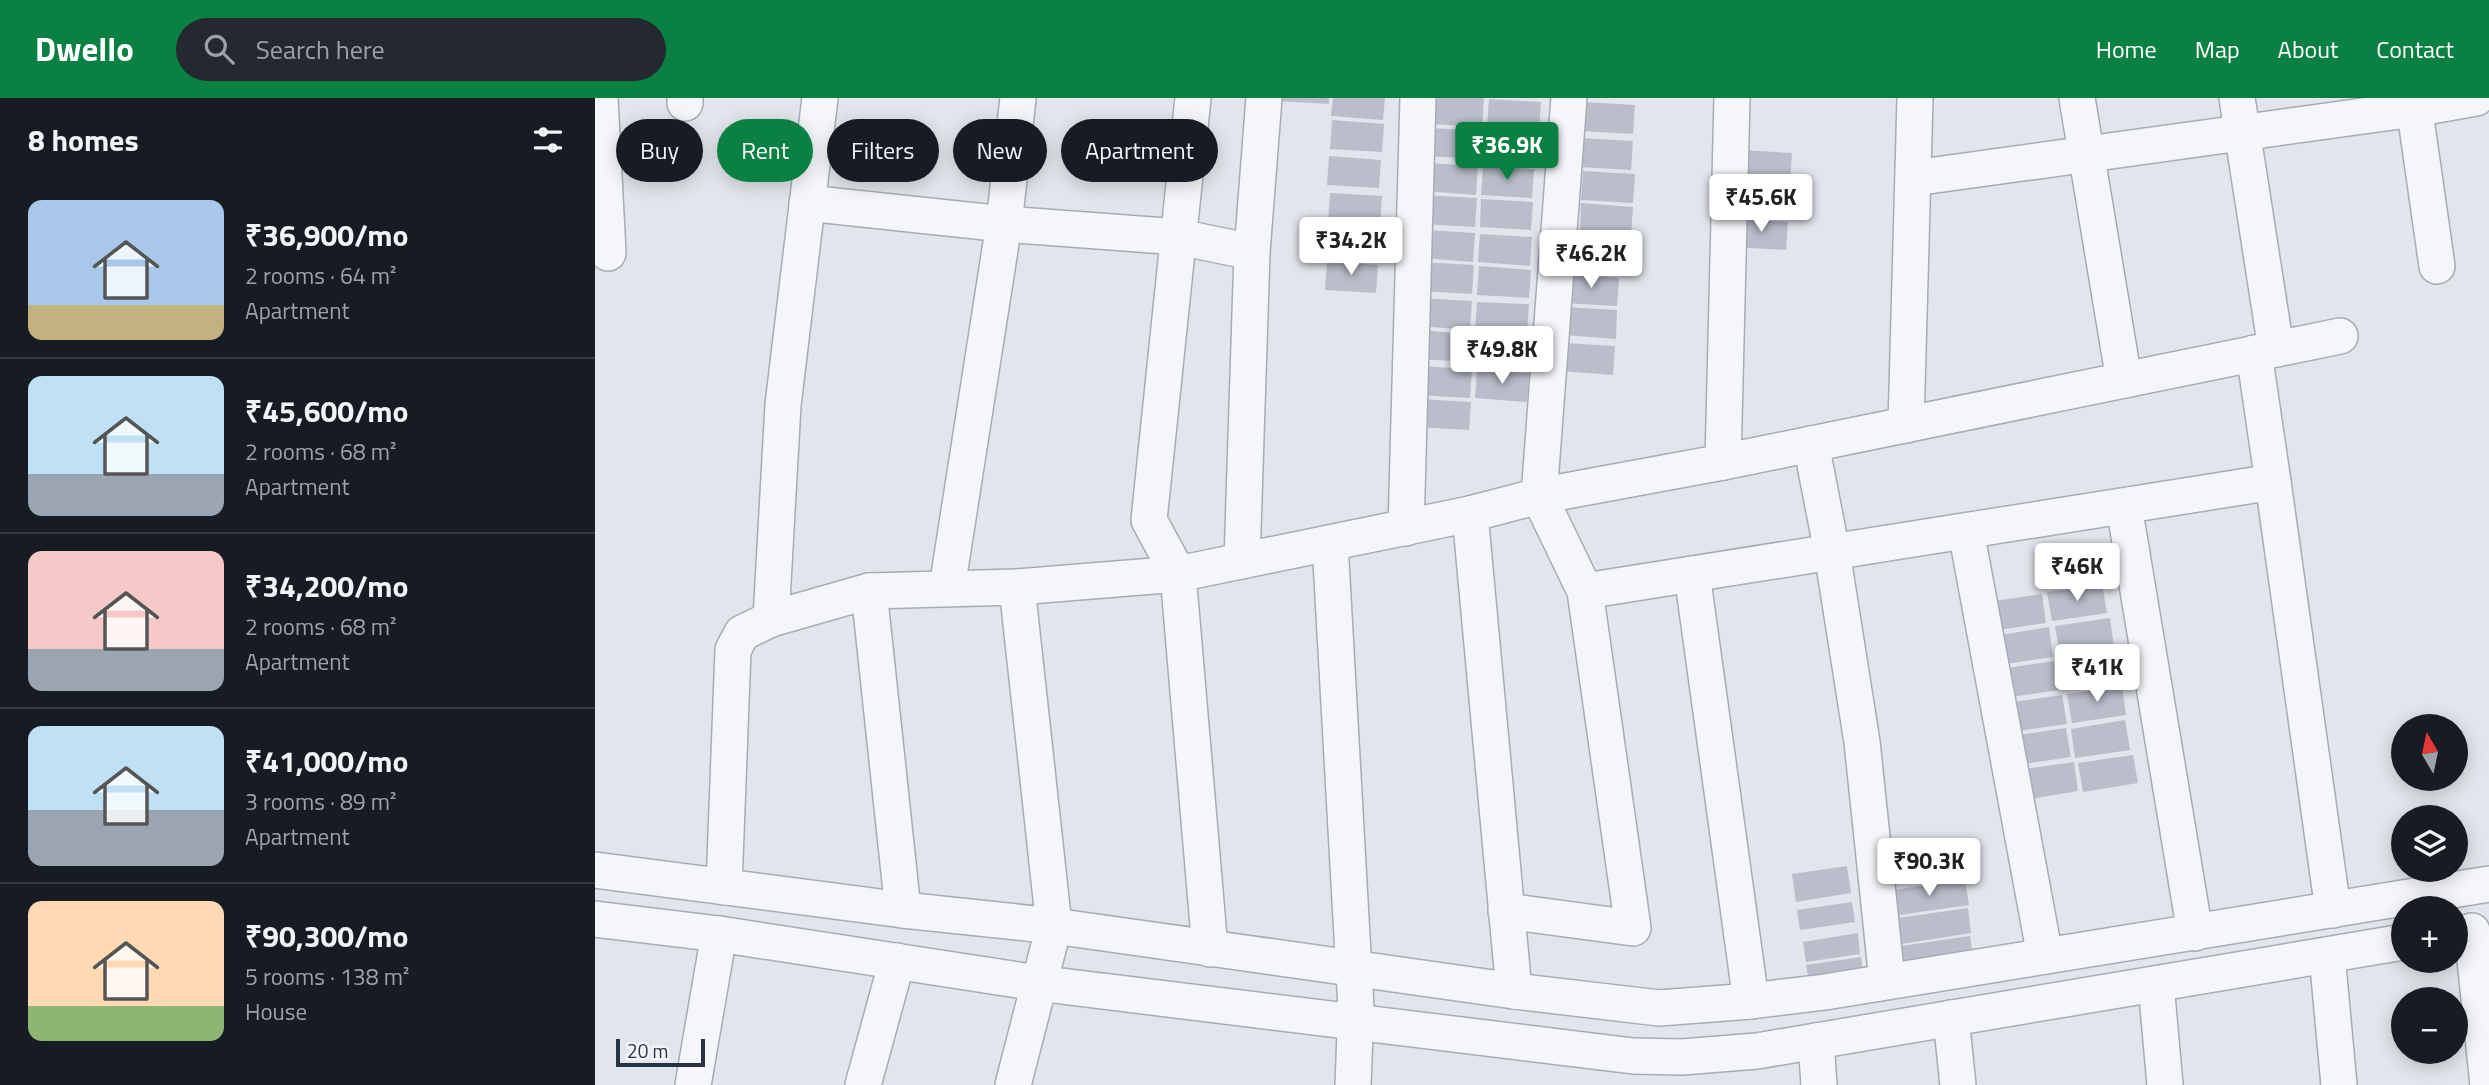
<!DOCTYPE html>
<meta charset="utf-8">
<style>
:root{--surface:#171b24;--page:#242831;--text:#f1f3f6;--muted:#9ea1a6;--line:#363941;--accent:#0b8043}
body{margin:0;font-family:"Titillium Web",sans-serif;background:var(--page);color:var(--text);height:100vh;display:flex;flex-direction:column;font-size:26px;white-space:nowrap}
*{box-sizing:border-box;margin:0}
p{font-size:23px;color:var(--muted)}
.icon{flex:none;width:38px;height:38px;fill:none;stroke:currentColor;stroke-width:2;stroke-linecap:round;stroke-linejoin:round}
.map{position:relative;flex:1;overflow:hidden}
.details{display:flex;flex-direction:column;background:var(--surface);width:595px}
.details>*{flex:none}
.top-card{position:absolute;left:21px;top:21px;width:665px;height:63px;display:flex;gap:14px}
.needle{width:46px;rotate:351deg}
.buttons{position:absolute;left:1796px;top:616px;display:grid;gap:14px}
.buttons a{display:grid;place-items:center;width:77px;height:77px;border-radius:50%;background:var(--surface);box-shadow:0 4px 18px #0003;font-size:35px}
.scale{position:absolute;left:21px;bottom:18px;width:89px;box-sizing:border-box;padding-left:7px;border:4px solid #283245;border-top:0;font-size:19px;line-height:24px;white-space:nowrap;color:#283245;-webkit-text-stroke:5px #f2f4f8;paint-order:stroke}
.price{position:absolute;translate:-50% -60px;padding:0 16px;border-radius:7px;background:#fff;color:#222;font-size:23px;line-height:46px;filter:drop-shadow(0 2px 4px #0008)}
.price::after{content:'';position:absolute;left:50%;top:42px;width:21px;height:16px;margin-left:-10px;background:inherit;clip-path:polygon(0 0,100% 0,50% 100%)}
.price.current{background:var(--accent);color:#fff}
ul{padding:0;list-style:none}
li{display:flex;align-items:center;gap:21px;height:175px;padding:0 28px}
li+li{border-top:2px solid var(--line)}
li span{display:grid;place-items:center;flex:none;width:196px;height:140px;border-radius:14px;color:#555}
li>.icon{margin-inline-start:auto}
span .icon{width:84px;height:84px;fill:#fffc;stroke-width:1}
li b{font-size:30px}
h2{display:flex;justify-content:space-between;align-items:center;height:84px;padding:0 28px;font-size:30px}
.tag{padding:0 24px;border-radius:32px;background:var(--surface);box-shadow:0 4px 18px #0003;font-size:24px;line-height:63px}
.tag.current{background:var(--accent);color:#fff}
header{display:flex;align-items:center;gap:42px;box-sizing:border-box;height:98px;padding:0 35px;background:var(--accent);color:#fff}
header strong{font-size:33px}
nav{display:flex;gap:38px;margin-inline-start:auto;font-size:24px}
.search{width:490px;height:63px;background:var(--page);display:flex;align-items:center;gap:18px;box-sizing:border-box;padding:0 24px;border-radius:38px;color:var(--muted);font-size:26px}
main{display:flex;flex:1;min-height:0}
.map>svg:first-child{display:block}
</style>
<header>
<strong>Dwello</strong>
<div class="search"><svg class="icon" aria-label="search" viewBox="0 0 24 24"><circle cx="10" cy="10" r="6"/><path d="M15 15l6 6"/></svg>Search here</div>
<nav><a>Home</a><a>Map</a><a>About</a><a>Contact</a></nav>
</header>
<main>
<section class="details">
<h2>8 homes<svg class="icon" aria-label="filters" viewBox="0 0 24 24"><path d="M4 7h16M4 17h16"/><circle cx="9" cy="7" r="2"/><circle cx="15" cy="17" r="2"/></svg></h2>
<ul>
<li><span style="background:linear-gradient(#a9c7e8 75%,#c2b280 0)"><svg class="icon" aria-label="home" viewBox="0 0 24 24"><path d="M3 11l9-7 9 7M6 9v11h12V9"/></svg></span><div><b>₹36,900/mo</b><p>2 rooms · 64 m²</p><p>Apartment</p></div></li>
<li><span style="background:linear-gradient(#bfe0f5 70%,#9aa5b1 0)"><svg class="icon" aria-label="home" viewBox="0 0 24 24"><path d="M3 11l9-7 9 7M6 9v11h12V9"/></svg></span><div><b>₹45,600/mo</b><p>2 rooms · 68 m²</p><p>Apartment</p></div></li>
<li><span style="background:linear-gradient(#f6c9c9 70%,#9aa5b1 0)"><svg class="icon" aria-label="home" viewBox="0 0 24 24"><path d="M3 11l9-7 9 7M6 9v11h12V9"/></svg></span><div><b>₹34,200/mo</b><p>2 rooms · 68 m²</p><p>Apartment</p></div></li>
<li><span style="background:linear-gradient(#bfe0f5 60%,#9aa5b1 0)"><svg class="icon" aria-label="home" viewBox="0 0 24 24"><path d="M3 11l9-7 9 7M6 9v11h12V9"/></svg></span><div><b>₹41,000/mo</b><p>3 rooms · 89 m²</p><p>Apartment</p></div></li>
<li><span style="background:linear-gradient(#ffd9b3 75%,#8fb573 0)"><svg class="icon" aria-label="home" viewBox="0 0 24 24"><path d="M3 11l9-7 9 7M6 9v11h12V9"/></svg></span><div><b>₹90,300/mo</b><p>5 rooms · 138 m²</p><p>House</p></div></li>
</ul>
</section>
<div class="map">
<svg width="1894" height="987" viewBox="0 0 1894 987">
<rect width="100%" height="100%" fill="#e2e5eb"/>
<g fill="#b9beca">
<polygon points="682,0 734,0 734,6 682,3"/>
<polygon points="738,0 790,0 788,22 736,18"/>
<polygon points="837,0 889,0 887,29 835,26"/>
<polygon points="894,1 946,4 944,33 892,29"/>
<polygon points="988,4 1040,7 1038,36 986,33"/>
<polygon points="737,22 789,26 787,54 735,51"/>
<polygon points="836,30 888,33 886,61 834,58"/>
<polygon points="893,33 945,36 943,65 891,62"/>
<polygon points="986,40 1038,43 1036,72 984,69"/>
<polygon points="1145,52 1197,55 1195,84 1143,81"/>
<polygon points="734,58 786,62 784,90 732,87"/>
<polygon points="831,65 883,68 881,97 829,93"/>
<polygon points="888,68 939,71 937,100 886,97"/>
<polygon points="988,73 1040,76 1038,105 986,102"/>
<polygon points="1144,85 1196,88 1194,116 1142,113"/>
<polygon points="735,95 787,98 785,127 733,124"/>
<polygon points="829,97 882,100 880,129 828,126"/>
<polygon points="886,101 938,104 936,132 885,129"/>
<polygon points="986,105 1038,109 1036,137 985,134"/>
<polygon points="1141,121 1193,124 1191,152 1139,149"/>
<polygon points="734,127 786,131 784,159 732,156"/>
<polygon points="829,132 880,135 878,164 826,160"/>
<polygon points="885,136 937,139 935,168 883,164"/>
<polygon points="984,141 1036,145 1034,173 982,170"/>
<polygon points="732,163 783,167 781,195 730,192"/>
<polygon points="827,164 879,167 877,196 825,193"/>
<polygon points="884,168 936,172 934,200 882,197"/>
<polygon points="971,176 1024,180 1022,208 969,205"/>
<polygon points="825,200 877,203 875,232 823,228"/>
<polygon points="882,204 934,206 932,235 880,232"/>
<polygon points="970,209 1022,212 1021,241 969,237"/>
<polygon points="824,232 876,236 874,264 822,261"/>
<polygon points="880,236 932,239 931,267 879,264"/>
<polygon points="968,245 1020,248 1018,277 966,273"/>
<polygon points="825,268 877,271 875,300 823,297"/>
<polygon points="882,272 934,275 932,304 880,300"/>
<polygon points="824,301 876,304 874,332 822,329"/>
<polygon points="1504,451 1508,480 1454,488 1449,459"/>
<polygon points="1507,486 1512,515 1457,523 1452,494"/>
<polygon points="1447,496 1451,525 1397,533 1392,504"/>
<polygon points="1515,520 1519,549 1465,558 1460,528"/>
<polygon points="1454,529 1458,559 1404,567 1400,538"/>
<polygon points="1519,554 1524,583 1469,591 1464,562"/>
<polygon points="1459,563 1464,592 1409,600 1405,571"/>
<polygon points="1527,588 1531,617 1477,625 1472,596"/>
<polygon points="1467,597 1472,626 1417,634 1412,605"/>
<polygon points="1530,622 1535,652 1480,660 1476,631"/>
<polygon points="1471,630 1476,659 1421,667 1417,638"/>
<polygon points="1538,657 1543,685 1488,694 1483,665"/>
<polygon points="1479,664 1483,693 1429,702 1424,672"/>
<polygon points="1252,768 1256,795 1201,804 1197,776"/>
<polygon points="1370,781 1374,807 1297,818 1293,793"/>
<polygon points="1257,804 1260,824 1205,832 1202,812"/>
<polygon points="1373,810 1376,835 1300,847 1296,821"/>
<polygon points="1263,835 1265,856 1211,864 1208,844"/>
<polygon points="1375,838 1379,863 1302,875 1299,849"/>
<polygon points="1266,859 1269,879 1215,888 1211,867"/>
</g>
<g fill="none" stroke-linecap="round" stroke-linejoin="round">
<defs>
<g id="minor">
<polyline points="5,0 13,155"/>
<polyline points="1482,0 1529,282"/>
<polyline points="1642,0 1681,251"/>
<polyline points="1818,0 1842,168"/>
<polyline points="90,5 90,0"/>
<polyline points="1319,80 1819,11 1881,0"/>
<polyline points="212,105 409,126 584,139 657,154"/>
<polyline points="1311,327 1320,0"/>
<polyline points="1216,346 1237,454 1267,644 1292,882"/>
<polyline points="1128,364 1137,0"/>
<polyline points="1678,384 1738,812"/>
<polyline points="1529,408 1600,835"/>
<polyline points="875,416 919,893"/>
<polyline points="811,430 823,0"/>
<polyline points="1371,433 1450,858"/>
<polyline points="735,445 761,910 758,987"/>
<polyline points="647,463 657,154 669,0"/>
<polyline points="1097,476 1156,903"/>
<polyline points="352,490 409,126 423,0"/>
<polyline points="274,493 308,812"/>
<polyline points="990,493 1678,384 1659,255"/>
<polyline points="176,521 274,493 422,489 583,476 554,422 598,0"/>
<polyline points="0,772 308,812 459,828 919,893 1064,910 1156,903 1230,894 1894,786"/>
<polyline points="129,789 138,552 147,535 176,521 188,307 225,0"/>
<polyline points="911,813 1038,830 990,493 944,398 974,0"/>
<polyline points="0,821 124,836 442,885 1038,958 1087,959 1162,953 1808,844"/>
<polyline points="1877,833 1893,987"/>
<polyline points="615,851 583,476 875,416 944,398 1128,364 1745,238"/>
<polyline points="1732,857 1744,987"/>
<polyline points="1561,886 1570,987"/>
<polyline points="1356,920 1363,987"/>
<polyline points="1221,943 1224,987"/>
<polyline points="98,987 124,836"/>
<polyline points="268,987 302,863"/>
<polyline points="418,987 459,828 422,489"/>
</g>
</defs>
<use href="#minor" stroke="#a6acb6" stroke-width="38"/>
<use href="#minor" stroke="#f5f6f9" stroke-width="35"/>
</g>
</svg>
<div class="buttons">
<a><svg class="needle" viewBox="-14 -14 28 28"><path d="M0-13l5 13h-10z" fill="#e53935"/><path d="M0 13l5-13h-10z" fill="#9ea1a6"/></svg></a>
<a><svg class="icon" aria-label="layers" viewBox="0 0 24 24"><path d="M12 4l9 5-9 5-9-5zM3 14l9 5 9-5"/></svg></a>
<a>+</a>
<a>−</a>
</div>
<div class="scale">20 m</div>
<b class="price current" style="left:912px;top:84px">₹36.9K</b>
<b class="price" style="left:1166px;top:136px">₹45.6K</b>
<b class="price" style="left:756px;top:179px">₹34.2K</b>
<b class="price" style="left:996px;top:192px">₹46.2K</b>
<b class="price" style="left:907px;top:288px">₹49.8K</b>
<b class="price" style="left:1482px;top:505px">₹46K</b>
<b class="price" style="left:1502px;top:606px">₹41K</b>
<b class="price" style="left:1334px;top:800px">₹90.3K</b>
<div class="top-card">
<a class="tag">Buy</a>
<a class="tag current">Rent</a>
<a class="tag">Filters</a>
<a class="tag">New</a>
<a class="tag">Apartment</a>
</div>
</div>
</main>
